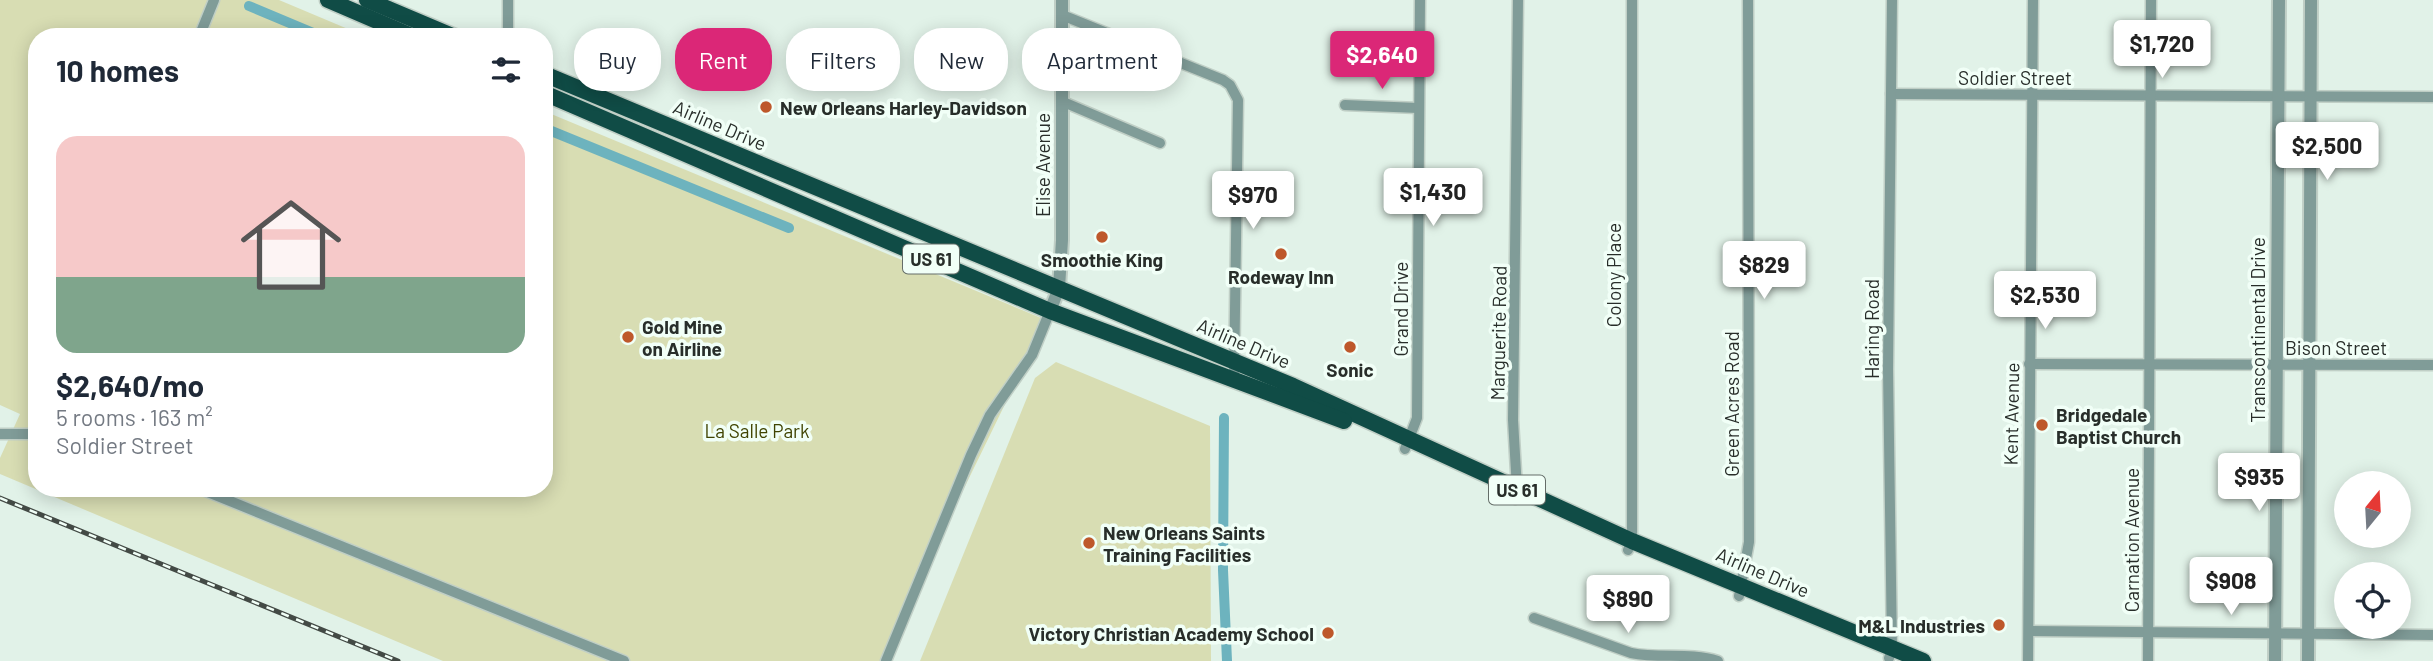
<!DOCTYPE html>
<meta charset="utf-8">
<style>
:root{--surface:#fff;--page:#f2f2f3;--text:#1f2937;--muted:#747a83;--accent:#db2777}
body{margin:0;font-family:Barlow,sans-serif;background:var(--page);color:var(--text);height:100vh;display:flex;flex-direction:column;font-size:26px;white-space:nowrap}
*{box-sizing:border-box;margin:0}
p{font-size:23px;color:var(--muted)}
.icon{flex:none;width:38px;height:38px;fill:none;stroke:currentColor;stroke-width:2;stroke-linecap:round;stroke-linejoin:round}
.map{position:relative;flex:1;overflow:hidden}
.drawer{position:absolute;left:28px;top:28px;width:525px;height:469px;display:flex;flex-direction:column;background:var(--surface);border-radius:28px;box-shadow:0 4px 18px #0003}
.drawer>*{flex:none}
.hud{position:absolute;left:574px;top:28px;width:665px;height:63px;display:flex;gap:14px}
.needle{width:46px;rotate:18deg}
.tools{position:absolute;left:2334px;top:471px;display:grid;gap:14px}
.tools a{display:grid;place-items:center;width:77px;height:77px;border-radius:50%;background:var(--surface);box-shadow:0 4px 18px #0003;font-size:35px}
.price{position:absolute;translate:-50% -60px;padding:0 16px;border-radius:7px;background:#fff;color:#222;font-size:23px;line-height:46px;filter:drop-shadow(0 2px 4px #0008)}
.price::after{content:'';position:absolute;left:50%;top:42px;width:21px;height:16px;margin-left:-10px;background:inherit;clip-path:polygon(0 0,100% 0,50% 100%)}
.price.active{background:var(--accent);color:#fff}
ul{padding:0;list-style:none}
li{display:grid;align-content:center;gap:14px;height:371px;padding:0 28px}
li span{display:grid;place-items:center;height:217px;border-radius:21px;color:#555}
li>.icon{margin-inline-start:auto}
span .icon{width:126px;height:126px;fill:#fffc;stroke-width:1}
li b{font-size:30px}
h2{display:flex;justify-content:space-between;align-items:center;height:84px;padding:0 28px;font-size:30px}
.pill{padding:0 24px;border-radius:28px;background:var(--surface);box-shadow:0 4px 18px #0003;font-size:24px;line-height:63px}
.pill.active{background:var(--accent);color:#fff}
.map>svg:first-child{display:block}
</style>
<div class="map">
<svg width="2433" height="661" viewBox="0 0 2433 661">
<rect width="100%" height="100%" fill="#e1f2e8"/>
<g fill="#d8ddb3">
<polygon points="0,0 279,0 367,37 37,37 37,488 544,488 544,111 1046,320 880,661 443,661 0,474 0,458 20,414 0,405"/>
<polygon points="1056,362 1210,426 1211,661 920,661 1035,378"/>
</g>
<g fill="none" stroke-linecap="round" stroke-linejoin="round">
<g stroke="#6db3be" stroke-width="10">
<polyline points="249,6 323,37"/>
<polyline points="544,128 789,228"/>
<polyline points="1224,418 1223,570 1227,661"/>
</g>
<defs>
<g id="minor">
<polyline points="508,0 508,37"/>
<polyline points="1062,15 1223,80 1230,85 1238,100 1234,381"/>
<polyline points="199,37 214,0"/>
<polyline points="1891,94 2433,97"/>
<polyline points="1061,101 1160,143"/>
<polyline points="1345,105 1418,108"/>
<polyline points="2029,364 2433,365"/>
<polyline points="0,434 37,434"/>
<polyline points="1405,449 1417,418 1420,0"/>
<polyline points="198,488 624,661"/>
<polyline points="1515,499 1517,489 1513,420 1518,0"/>
<polyline points="1628,550 1632,541 1632,0"/>
<polyline points="1739,596 1749,542 1748,0"/>
<path d="M1534,618L1631,653C1660,659 1689,652 1718,661"/>
<polyline points="2029,631 2433,635"/>
<polyline points="1889,658 1892,649 1888,369 1892,0"/>
<polyline points="886,661 971,455 990,415 1032,355 1050,311"/>
<polyline points="2028,661 2033,0"/>
<polyline points="2148,661 2151,0"/>
</g>
<g id="tertiary">
<polyline points="1050,311 1059,288 1062,240 1062,0"/>
<polyline points="2275,661 2279,0"/>
<polyline points="2308,661 2311,0"/>
</g>
<g id="trunk">
<polyline points="328,0 414,37"/>
<polyline points="367,0 455,37"/>
<polyline points="544,74 1293,386 1632,541 1923,661"/>
<polyline points="544,93 1050,311 1344,421"/>
</g>
</defs>
<use href="#minor" stroke="#c0cfc6" stroke-width="13"/>
<use href="#tertiary" stroke="#c0cfc6" stroke-width="16"/>
<use href="#trunk" stroke="#c0cfc6" stroke-width="19"/>
<use href="#minor" stroke="#809c98" stroke-width="10"/>
<use href="#tertiary" stroke="#809c98" stroke-width="12"/>
<use href="#trunk" stroke="#104c46" stroke-width="16"/>
<defs>
<polyline id="rail" points="0,498 398,661"/>
</defs>
<use href="#rail" stroke="#434a45" stroke-width="5"/>
<use href="#rail" stroke="#f1fff7" stroke-width="2.5" stroke-dasharray="8" stroke-linecap="butt"/>
</g>
<g fill="#be582b" stroke="#f1fff7" stroke-width="2.5">
<circle cx="766" cy="107" r="7"/>
<circle cx="1102" cy="237" r="7"/>
<circle cx="1281" cy="254" r="7"/>
<circle cx="628" cy="337" r="7"/>
<circle cx="1350" cy="347" r="7"/>
<circle cx="2042" cy="425" r="7"/>
<circle cx="1089" cy="543" r="7"/>
<circle cx="1999" cy="625" r="7"/>
<circle cx="1328" cy="633" r="7"/>
</g>
<g text-anchor="middle" dominant-baseline="central" stroke-width="7" stroke-linejoin="round" paint-order="stroke">
<g fill="#f1fff7" stroke="#646d68" stroke-width="2">
<rect x="903" y="244.5" width="56" height="29" rx="5"/>
<rect x="1489" y="475.5" width="56" height="29" rx="5"/>
</g>
<g font-size="18" font-weight="bold" fill="#282e2a">
<text x="931" y="259">US 61</text>
<text x="1517" y="490">US 61</text>
</g>
<g font-size="19" fill="#282e2a" stroke="#f1fff7">
<text x="2015" y="77">Soldier Street</text>
<text transform="translate(720 125) rotate(23)">Airline Drive</text>
<text transform="translate(1042 165) rotate(-90)">Elise Avenue</text>
<text transform="translate(1613 275) rotate(-90)">Colony Place</text>
<text transform="translate(1400 309) rotate(-90)">Grand Drive</text>
<text transform="translate(1871 329) rotate(-90)">Haring Road</text>
<text transform="translate(2257 330) rotate(-90)">Transcontinental Drive</text>
<text transform="translate(1498 333) rotate(-89)">Marguerite Road</text>
<text transform="translate(1244 343) rotate(23)">Airline Drive</text>
<text x="2336" y="347">Bison Street</text>
<text transform="translate(1731 404) rotate(-90)">Green Acres Road</text>
<text transform="translate(2011 414) rotate(-89)">Kent Avenue</text>
<text transform="translate(2131 540) rotate(-90)">Carnation Avenue</text>
<text transform="translate(1763 572) rotate(23)">Airline Drive</text>
</g>
<g font-size="19" font-weight="bold" fill="#282e2a" stroke="#f1fff7" text-anchor="start">
<text x="780" y="107">New Orleans Harley-Davidson</text>
<text x="1102" y="259" text-anchor="middle">Smoothie King</text>
<text x="1281" y="276" text-anchor="middle">Rodeway Inn</text>
<text x="642" y="326">Gold Mine<tspan x="642" dy="22">on Airline</tspan></text>
<text x="1350" y="369" text-anchor="middle">Sonic</text>
<text x="2056" y="414">Bridgedale<tspan x="2056" dy="22">Baptist Church</tspan></text>
<text x="1103" y="532">New Orleans Saints<tspan x="1103" dy="22">Training Facilities</tspan></text>
<text x="1985" y="625" text-anchor="end">M&amp;L Industries</text>
<text x="1314" y="633" text-anchor="end">Victory Christian Academy School</text>
</g>
<g font-size="19" fill="#404402" stroke="#f1fff7">
<text x="757" y="430">La Salle Park</text>
</g>
</g>
</svg>
<div class="tools">
<a><svg class="needle" viewBox="-14 -14 28 28"><path d="M0-13l5 13h-10z" fill="#e53935"/><path d="M0 13l5-13h-10z" fill="#747a83"/></svg></a>
<a><svg class="icon" aria-label="locate" viewBox="0 0 24 24"><circle cx="12" cy="12" r="6"/><path d="M12 2v4M12 18v4M2 12h4M18 12h4"/></svg></a>
</div>
<b class="price" style="left:2162px;top:80px">$1,720</b>
<b class="price active" style="left:1382px;top:91px">$2,640</b>
<b class="price" style="left:2327px;top:182px">$2,500</b>
<b class="price" style="left:1433px;top:228px">$1,430</b>
<b class="price" style="left:1253px;top:231px">$970</b>
<b class="price" style="left:1764px;top:301px">$829</b>
<b class="price" style="left:2045px;top:331px">$2,530</b>
<b class="price" style="left:2259px;top:513px">$935</b>
<b class="price" style="left:2231px;top:617px">$908</b>
<b class="price" style="left:1628px;top:635px">$890</b>
<div class="hud">
<a class="pill">Buy</a>
<a class="pill active">Rent</a>
<a class="pill">Filters</a>
<a class="pill">New</a>
<a class="pill">Apartment</a>
</div>
<section class="drawer">
<h2>10 homes<svg class="icon" aria-label="filters" viewBox="0 0 24 24"><path d="M4 7h16M4 17h16"/><circle cx="9" cy="7" r="2"/><circle cx="15" cy="17" r="2"/></svg></h2>
<ul>
<li><span style="background:linear-gradient(#f6c9c9 65%,#7fa58c 0)"><svg class="icon" aria-label="home" viewBox="0 0 24 24"><path d="M3 11l9-7 9 7M6 9v11h12V9"/></svg></span><div><b>$2,640/mo</b><p>5 rooms · 163 m²</p><p>Soldier Street</p></div></li>
</ul>
</section>
</div>
